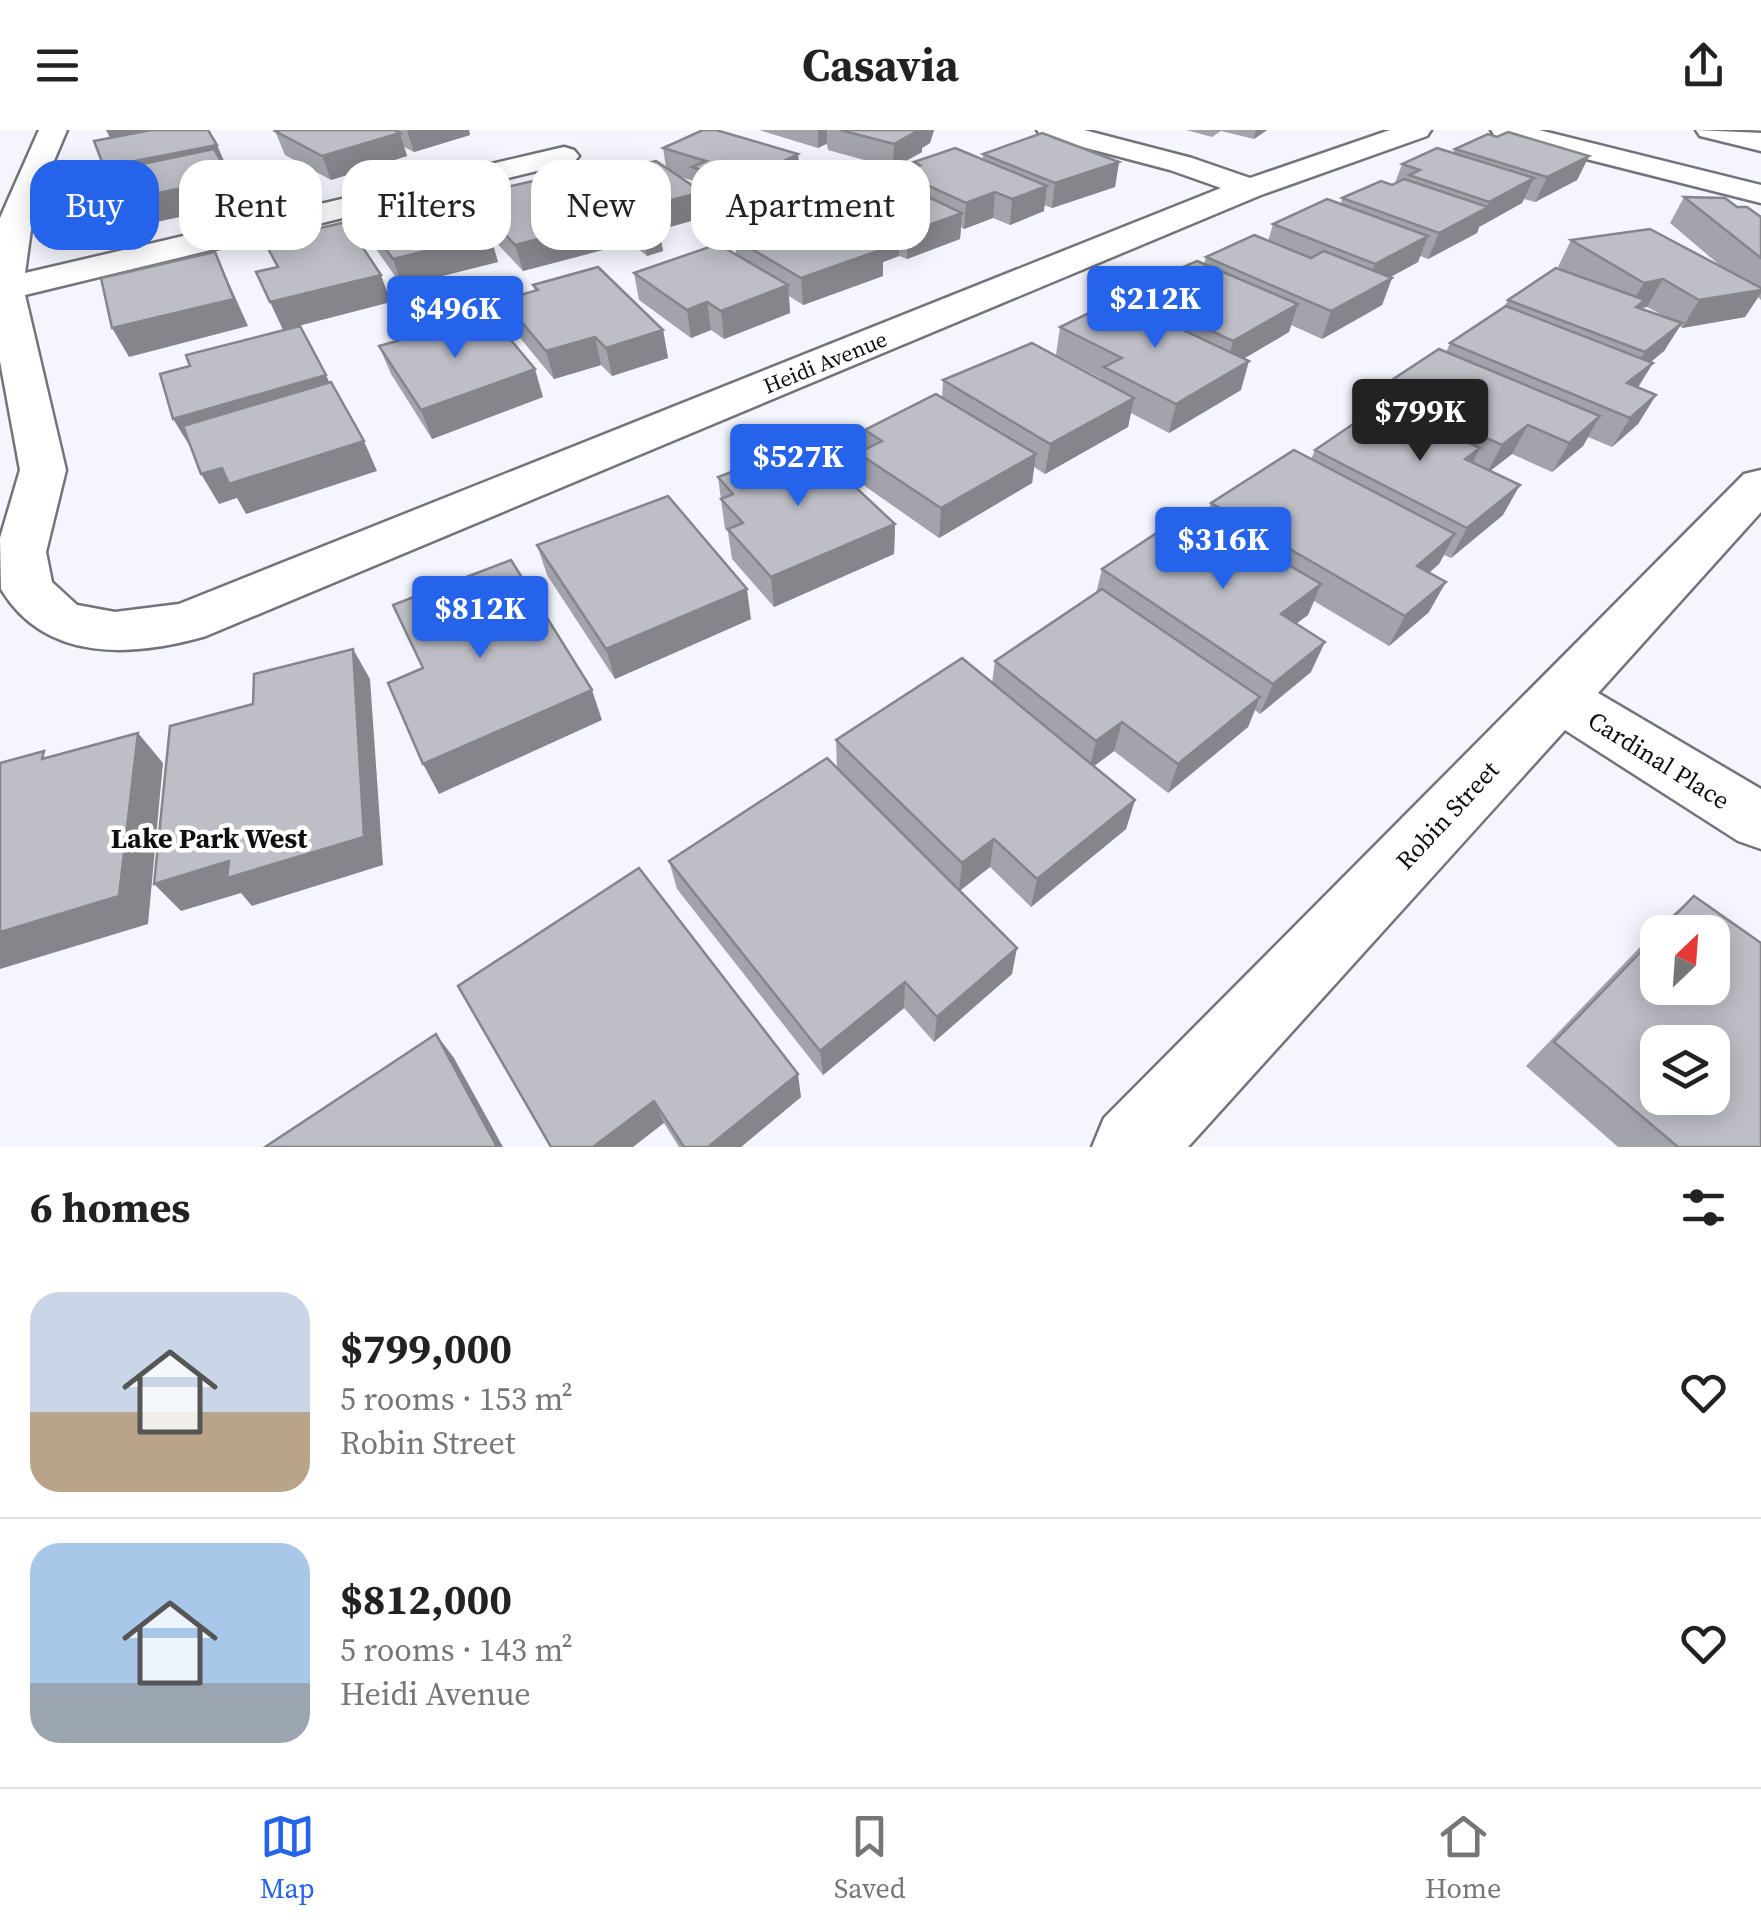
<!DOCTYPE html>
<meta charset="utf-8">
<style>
:root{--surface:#fff;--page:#f2f2f2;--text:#222;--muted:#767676;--line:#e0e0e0;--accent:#2563eb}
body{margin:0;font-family:"Source Serif 4",serif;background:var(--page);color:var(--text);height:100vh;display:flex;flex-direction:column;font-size:38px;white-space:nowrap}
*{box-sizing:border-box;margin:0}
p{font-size:32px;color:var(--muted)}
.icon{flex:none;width:55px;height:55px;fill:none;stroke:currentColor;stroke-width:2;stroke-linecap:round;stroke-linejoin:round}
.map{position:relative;height:1017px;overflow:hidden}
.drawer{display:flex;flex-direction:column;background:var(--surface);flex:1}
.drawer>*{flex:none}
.banner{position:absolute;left:30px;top:30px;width:1000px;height:90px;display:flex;gap:20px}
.needle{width:65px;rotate:25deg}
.fabs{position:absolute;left:1640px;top:785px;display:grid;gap:20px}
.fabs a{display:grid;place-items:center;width:90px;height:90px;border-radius:20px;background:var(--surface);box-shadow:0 5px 25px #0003;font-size:50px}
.price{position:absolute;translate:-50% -85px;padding:0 22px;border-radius:10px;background:var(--accent);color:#fff;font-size:32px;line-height:65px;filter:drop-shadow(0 2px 5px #0008)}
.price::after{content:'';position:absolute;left:50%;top:60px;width:30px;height:22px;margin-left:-15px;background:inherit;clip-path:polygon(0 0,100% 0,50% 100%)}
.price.active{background:#222;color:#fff}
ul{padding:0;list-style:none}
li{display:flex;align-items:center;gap:30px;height:250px;padding:0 30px}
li+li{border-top:2px solid var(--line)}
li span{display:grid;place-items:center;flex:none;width:280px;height:200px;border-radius:30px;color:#555}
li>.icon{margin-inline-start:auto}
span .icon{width:120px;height:120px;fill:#fffc;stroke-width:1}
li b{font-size:42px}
h2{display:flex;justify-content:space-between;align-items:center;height:120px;padding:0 30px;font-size:42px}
.chip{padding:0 35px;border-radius:30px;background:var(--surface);box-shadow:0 5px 25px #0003;font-size:35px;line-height:90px}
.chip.active{background:var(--accent);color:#fff}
header{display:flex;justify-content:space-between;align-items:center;height:130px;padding:0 30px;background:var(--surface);font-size:45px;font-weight:700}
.dock{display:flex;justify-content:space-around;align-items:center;height:140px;border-top:2px solid var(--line);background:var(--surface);font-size:28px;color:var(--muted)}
.dock a{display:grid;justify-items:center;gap:5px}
.dock .active{color:var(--accent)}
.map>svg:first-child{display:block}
</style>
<header><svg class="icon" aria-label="menu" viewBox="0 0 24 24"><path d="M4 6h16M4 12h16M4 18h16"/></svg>Casavia<svg class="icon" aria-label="share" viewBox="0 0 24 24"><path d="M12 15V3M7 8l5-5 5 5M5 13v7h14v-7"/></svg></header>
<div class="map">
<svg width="1761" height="1017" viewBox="0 0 1761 1017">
<rect width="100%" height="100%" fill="#f5f5fd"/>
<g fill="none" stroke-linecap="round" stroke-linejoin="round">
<defs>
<g id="street">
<path d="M39,0H67L34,78L25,143L564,17L574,20L579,26L574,32L25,165L66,340L46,422L52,452L77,475L115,482L179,474L1221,58L1170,40L1041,6L1037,0H1084L1192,28L1250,48L1390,0H1431L1427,6L1261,65L206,506C133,527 45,533 1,459L0,408L20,340L0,231V88Z"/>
<polygon points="1696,0 1761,3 1761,21 1700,6"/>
<polygon points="1761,340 1761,382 1598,563 1761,659 1761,719 1738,711 1565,600 1188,1017 1092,1017 1104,988 1744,344"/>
</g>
<polygon id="secondary" points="1491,0 1539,0 1761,55 1761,73 1495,6"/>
</defs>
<use href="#street" stroke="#73737b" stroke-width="5"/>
<use href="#secondary" stroke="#73737b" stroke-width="5"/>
<use href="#street" fill="#fff" fill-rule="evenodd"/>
<use href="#secondary" fill="#fff" fill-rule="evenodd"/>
</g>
<g fill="#a3a3ab" fill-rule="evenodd">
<polygon points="277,0 469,0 470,5 414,22 404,17 407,26 331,50 285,25 275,1"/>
<polygon points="759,0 934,0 930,13 922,18 922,22 893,38 828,20 827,14 818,18"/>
<polygon points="1186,0 1267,0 1254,9 1221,1 1212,7"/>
<path d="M663,18L798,24L800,48L743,77L702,64L705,87L659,100L663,121L647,126L611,98L614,117L523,141L491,107L498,132L402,156L371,112L361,86L476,89L469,66L561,72L578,68L574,49L666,37ZM678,46L694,51L695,57Z"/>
<polygon points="1455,19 1589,26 1577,50 1535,72 1524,69 1522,73 1479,97 1477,103 1428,129 1420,126 1418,132 1390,147 1392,148 1382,175 1322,209 1291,195 1289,202 1243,229 1241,260 1169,303 1131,283 1128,297 1045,344 1034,337 1032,353 939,408 859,352 858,323 866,319 865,300 942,268 943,250 1102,250 1102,249 1056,225 1060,197 1124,172 1126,161 1204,134 1206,127 1268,111 1273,94 1341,74 1342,68 1392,55 1395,53 1402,34 1453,23"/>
<polygon points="983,24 1119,32 1115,57 1052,78 1044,75 1044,81 1010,95 993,88 964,99 961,97 960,109 907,129 899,126 883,132 883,146 803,175 789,166 790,183 724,209 711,200 691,208 639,170 634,143 736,124 735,109 824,89 824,75 898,52 898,42 914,37 914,32 983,29"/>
<path d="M1684,67L1737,77L1761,87V170L1758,167L1745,187L1682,198L1680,196L1664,221L1651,232L1653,233L1638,258L1656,265L1638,294L1612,317L1588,307L1583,316L1552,342L1512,324L1490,341L1503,385L1451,428L1444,425L1439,434L1429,443V482L1389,516L1314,471L1308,485L1296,493L1311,542L1260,584L1255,580L1248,597L1168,663L1114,621L1094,636L1135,670L1126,699L1031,777L990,737L960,761L1012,844L934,912L904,878L823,945L677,759L669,731L837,639L836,610L992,553L995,531L1096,463L1102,439L1206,387L1211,373L1311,329L1315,320L1368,284L1378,259L1446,222L1450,213L1504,177L1508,170L1567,142L1558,137L1571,110L1723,138L1670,93ZM1647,177L1664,186L1640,178Z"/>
<polygon points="533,155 663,200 668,228 612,246 601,235 554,249 511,197 503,170 535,161"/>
<polygon points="379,216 543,267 432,309 391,244"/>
<polygon points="718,347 895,394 894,424 774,477 732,429 728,402 725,399"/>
<polygon points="537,415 751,489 615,549 547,445"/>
<path d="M1694,766L1761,813V1017H1618L1526,936L1663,793ZM1658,802H1712V858H1658ZM1658,912H1712V968H1658Z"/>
<polygon points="458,856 801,967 741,1017 679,1017 664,993"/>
</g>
<g fill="#85858b">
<polygon points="106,0 208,0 117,21"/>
<polygon points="407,0 469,0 470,5 414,22"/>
<polygon points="818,0 827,0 827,13 818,18"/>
<polygon points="917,0 934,0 930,13 922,18 922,22 893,38 894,14"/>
<polygon points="1256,0 1267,0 1254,9"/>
<polygon points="400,3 407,26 331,50 322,26"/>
<polygon points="217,15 228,40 118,62 104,37"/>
<polygon points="798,24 800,48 743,77 741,52"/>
<polygon points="1589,26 1577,50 1535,72 1547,47"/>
<polygon points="1119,32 1115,57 1052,78 1055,53"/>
<polygon points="231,48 242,73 148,94 144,86 132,89 118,63"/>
<polygon points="1534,48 1522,73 1479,97 1477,103 1428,129 1439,103 1486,78 1489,72"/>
<polygon points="1047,56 1044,81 1010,95 1012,69"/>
<polygon points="702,62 705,87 659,100 663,121 647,126 637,79"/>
<polygon points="995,62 993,88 964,99 966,73"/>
<polygon points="962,83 960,109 907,129 907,103"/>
<polygon points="609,91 614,117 523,141 515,115"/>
<polygon points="899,100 899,126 883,132 883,146 803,175 801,148 882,119 883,106"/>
<polygon points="490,105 498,132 402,156 393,129"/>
<polygon points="1428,106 1418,132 1365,161 1375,134"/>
<polygon points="215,122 248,196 129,227 112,198"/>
<polygon points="381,145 391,172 283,200 270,172"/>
<polygon points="1392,148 1382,175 1322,209 1331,181"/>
<polygon points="1663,149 1647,177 1628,180 1644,153"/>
<polygon points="788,155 790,183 724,209 721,181"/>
<polygon points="1761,160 1761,163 1745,187 1682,198 1699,170"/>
<polygon points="707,172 711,200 691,208 687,180"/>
<polygon points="1298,174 1289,202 1226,239 1233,211"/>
<polygon points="1682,193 1664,221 1628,250 1645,222"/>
<polygon points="663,200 668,228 612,246 606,218"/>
<polygon points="595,207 601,235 554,249 546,221"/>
<polygon points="1249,231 1241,260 1169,303 1176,274"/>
<polygon points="1653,233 1635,261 1609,282 1627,253"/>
<polygon points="535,239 543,267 432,309 421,280"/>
<polygon points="326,245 339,274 191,318 173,289"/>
<polygon points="1656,265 1638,294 1612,317 1630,288"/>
<polygon points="1134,268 1128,297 1045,344 1050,314"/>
<polygon points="1600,286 1583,316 1552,342 1569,313"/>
<polygon points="1528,295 1512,324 1486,344 1502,315"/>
<polygon points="364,311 377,341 246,384 237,368 219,374 201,344 222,338"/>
<polygon points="1480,318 1465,348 1465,329"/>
<polygon points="1036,324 1032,353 939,408 941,378"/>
<polygon points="1520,355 1503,385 1451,428 1467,398"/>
<polygon points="895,394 894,424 774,477 771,447"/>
<polygon points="1455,404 1439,434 1401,466 1417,436"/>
<polygon points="1446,452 1429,482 1389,516 1405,486"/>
<polygon points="1321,454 1308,485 1269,514 1281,484"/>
<polygon points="747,459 751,489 615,549 606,519"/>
<polygon points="1325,512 1311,542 1260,584 1273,554"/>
<polygon points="353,519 370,549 383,735 252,776 241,763 181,781 154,754"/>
<polygon points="592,560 602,590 439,664 423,634"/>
<polygon points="1260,567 1248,597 1168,663 1178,634"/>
<polygon points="1122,592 1114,621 1089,640 1096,611"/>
<polygon points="138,603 163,633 148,794 0,839 0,802"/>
<polygon points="1135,670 1126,699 1031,777 1037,749"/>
<polygon points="994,709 990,737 959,761 962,733"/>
<polygon points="1017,818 1012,844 934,912 937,887"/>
<polygon points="905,852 904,878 823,945 820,921"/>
<polygon points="436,904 454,928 503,1017 497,1017"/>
<polygon points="798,944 801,967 741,1017 708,1017"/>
<polygon points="654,971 664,993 633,1017 593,1017"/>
</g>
<g fill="#bebec7" stroke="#85858b" stroke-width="2.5" fill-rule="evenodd">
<polygon points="151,0 208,0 217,15 104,37 94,11"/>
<polygon points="277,0 394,0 400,3 322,26 275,1"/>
<polygon points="703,0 716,0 798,24 741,52 692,37 706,31 663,18"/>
<polygon points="840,0 919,0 894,14"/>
<polygon points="1508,2 1589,26 1547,47 1455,19 1488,4 1497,7"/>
<polygon points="1042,3 1119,32 1055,53 983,24"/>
<polygon points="955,18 1047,56 1012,69 995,62 966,73 898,42 920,35 914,32"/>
<polygon points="1437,18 1534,48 1489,72 1409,45 1420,40 1402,34"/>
<polygon points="214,19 231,48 134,68 131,60 118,63 109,41"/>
<polygon points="656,31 702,62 637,79 658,95 642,99 574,49"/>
<polygon points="1404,49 1488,77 1439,103 1342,68 1381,51 1392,55"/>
<polygon points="537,50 561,72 582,67 609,91 515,115 469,66"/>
<polygon points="895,51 962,83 907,103 899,100 883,106 824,75"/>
<polygon points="456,67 490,105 393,129 361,86"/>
<polygon points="1684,67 1725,68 1737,77 1747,77 1761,87 1761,128"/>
<polygon points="1327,69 1428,106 1375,134 1273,94"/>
<polygon points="812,82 883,119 801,148 735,109"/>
<polygon points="346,92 381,145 270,172 256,142 278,137 264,111"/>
<polygon points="1650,99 1761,158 1761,160 1699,170 1663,149 1644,153 1571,110"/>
<polygon points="1254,105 1311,128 1324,121 1392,148 1331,181 1206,127"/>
<polygon points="718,114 788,155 721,181 707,172 687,180 634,143"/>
<polygon points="215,122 234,169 112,198 101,148"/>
<polygon points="1197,131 1298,174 1233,211 1126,161"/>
<polygon points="598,137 663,200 606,218 595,207 546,221 503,170 538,160 533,155"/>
<polygon points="1556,138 1645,170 1636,177 1682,193 1645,222 1508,170"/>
<polygon points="1118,169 1249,231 1176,274 1104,237 1122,228 1060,197"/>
<polygon points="1506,176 1653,233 1627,253 1656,265 1630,288 1450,213"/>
<polygon points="490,185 535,239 421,280 379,216"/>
<polygon points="300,196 326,245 173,289 160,244 190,236 186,225"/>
<polygon points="1032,213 1134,268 1050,314 943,250"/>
<polygon points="1439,219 1600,286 1569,313 1528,295 1502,315 1378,259"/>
<polygon points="331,252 364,311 229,354 222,338 201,344 183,296"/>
<polygon points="936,264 1036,324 941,378 858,323 882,311 865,300"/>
<polygon points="1384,273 1480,318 1465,329 1520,355 1467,398 1315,320"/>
<polygon points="808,313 895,394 771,447 728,399 743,393 721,369 733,364 718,347"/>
<polygon points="1294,320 1455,404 1417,436 1446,452 1405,486 1211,373"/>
<polygon points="668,366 747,459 606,519 537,415"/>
<polygon points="1193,379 1321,454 1281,484 1325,512 1273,554 1102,439"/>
<polygon points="511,430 592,560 423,634 388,553 423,538 393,475"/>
<polygon points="1102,459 1260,567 1178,634 1122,592 1096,611 995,531"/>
<polygon points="353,519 364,707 227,748 229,731 154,754 170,596 253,574 254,544"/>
<polygon points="962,528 1135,670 1037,749 994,709 962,733 836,610"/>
<polygon points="138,603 119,766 0,802 0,633 44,621 42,629"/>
<polygon points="827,628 1017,818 937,887 905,852 820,921 669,731"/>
<polygon points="639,738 798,944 708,1017 684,1017 654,971 593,1017 551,1017 458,856"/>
<path d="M1694,766L1761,813V1017H1678L1554,912L1658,804V858H1712V802H1659ZM1658,912H1712V968H1658Z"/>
<polygon points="436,904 497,1017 265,1017"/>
</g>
<g text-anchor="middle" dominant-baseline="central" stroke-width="9" stroke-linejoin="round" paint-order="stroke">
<g font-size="22" fill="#0f0f12" stroke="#fff">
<text transform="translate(825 232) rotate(-22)">Heidi Avenue</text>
</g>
<g font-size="25" fill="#0f0f12" stroke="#fff">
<text transform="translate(1659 630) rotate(32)">Cardinal Place</text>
<text transform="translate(1447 685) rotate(-47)">Robin Street</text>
</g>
<g font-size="28" font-weight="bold" fill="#0f0f12" stroke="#fff">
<text x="209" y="708">Lake Park West</text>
</g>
</g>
</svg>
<div class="fabs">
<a><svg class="needle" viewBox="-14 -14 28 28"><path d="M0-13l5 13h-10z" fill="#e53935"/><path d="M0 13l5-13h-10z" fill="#767676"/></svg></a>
<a><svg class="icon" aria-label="layers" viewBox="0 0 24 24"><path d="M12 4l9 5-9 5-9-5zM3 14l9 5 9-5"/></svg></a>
</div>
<b class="price" style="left:1155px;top:221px">$212K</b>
<b class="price" style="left:455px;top:231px">$496K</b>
<b class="price active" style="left:1420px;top:334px">$799K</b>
<b class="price" style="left:798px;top:379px">$527K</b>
<b class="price" style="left:1223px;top:462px">$316K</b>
<b class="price" style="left:480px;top:531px">$812K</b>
<div class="banner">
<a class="chip active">Buy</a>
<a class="chip">Rent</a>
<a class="chip">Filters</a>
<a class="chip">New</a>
<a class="chip">Apartment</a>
</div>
</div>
<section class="drawer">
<h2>6 homes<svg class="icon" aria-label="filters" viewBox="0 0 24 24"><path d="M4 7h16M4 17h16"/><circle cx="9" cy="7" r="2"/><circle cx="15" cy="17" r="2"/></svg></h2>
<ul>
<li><span style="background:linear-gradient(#c9d6e8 60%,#b9a48a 0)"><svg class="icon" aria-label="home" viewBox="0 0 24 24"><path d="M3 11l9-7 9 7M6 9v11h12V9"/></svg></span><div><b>$799,000</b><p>5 rooms · 153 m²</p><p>Robin Street</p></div><svg class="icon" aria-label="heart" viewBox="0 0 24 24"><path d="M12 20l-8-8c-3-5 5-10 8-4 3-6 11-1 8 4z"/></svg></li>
<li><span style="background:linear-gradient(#a9c7e8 70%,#9aa5b1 0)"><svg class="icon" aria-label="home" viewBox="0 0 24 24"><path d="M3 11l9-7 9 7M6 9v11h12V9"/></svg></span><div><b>$812,000</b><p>5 rooms · 143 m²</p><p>Heidi Avenue</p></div><svg class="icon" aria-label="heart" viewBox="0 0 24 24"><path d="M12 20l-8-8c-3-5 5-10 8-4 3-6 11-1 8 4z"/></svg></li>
</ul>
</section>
<nav class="dock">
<a class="active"><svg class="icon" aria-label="map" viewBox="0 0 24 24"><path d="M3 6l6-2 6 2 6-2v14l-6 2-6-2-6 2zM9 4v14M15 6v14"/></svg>Map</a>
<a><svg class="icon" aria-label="saved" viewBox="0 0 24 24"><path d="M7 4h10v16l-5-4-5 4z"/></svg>Saved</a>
<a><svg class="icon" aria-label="home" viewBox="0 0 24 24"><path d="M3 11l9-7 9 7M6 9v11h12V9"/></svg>Home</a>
</nav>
